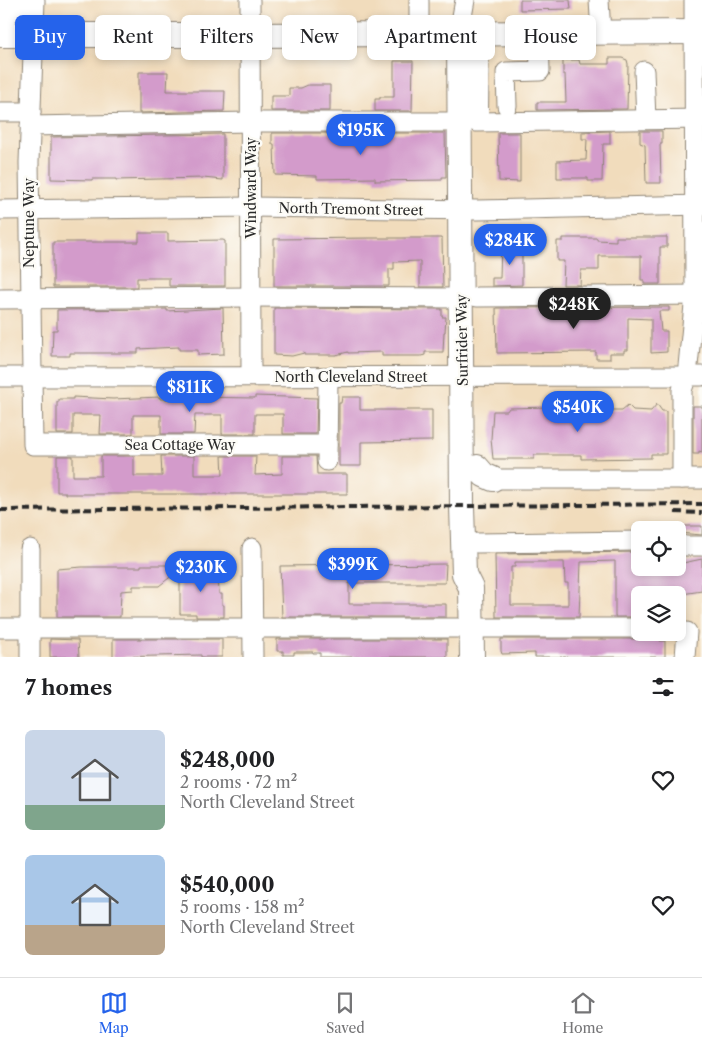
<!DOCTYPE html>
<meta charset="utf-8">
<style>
:root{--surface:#fff;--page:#f6f6f6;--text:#202124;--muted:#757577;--line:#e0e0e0;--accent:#2563eb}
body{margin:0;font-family:"Libre Caslon Text",serif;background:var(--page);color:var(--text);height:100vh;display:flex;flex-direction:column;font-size:19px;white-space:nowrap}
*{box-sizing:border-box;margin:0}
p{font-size:16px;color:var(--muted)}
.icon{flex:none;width:28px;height:28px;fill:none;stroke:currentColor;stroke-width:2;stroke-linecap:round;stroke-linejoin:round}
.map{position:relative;height:657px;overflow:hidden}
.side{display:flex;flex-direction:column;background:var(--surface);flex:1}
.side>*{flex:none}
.hud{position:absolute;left:15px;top:15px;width:672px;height:45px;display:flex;gap:10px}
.fabs{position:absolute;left:631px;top:521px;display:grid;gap:10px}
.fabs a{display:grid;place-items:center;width:55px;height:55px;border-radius:8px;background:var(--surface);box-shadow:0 2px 8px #0003;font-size:25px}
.price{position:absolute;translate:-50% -42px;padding:0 11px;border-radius:18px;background:var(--accent);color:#fff;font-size:16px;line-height:32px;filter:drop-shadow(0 1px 2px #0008)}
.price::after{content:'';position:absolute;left:50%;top:30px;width:15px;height:11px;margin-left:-8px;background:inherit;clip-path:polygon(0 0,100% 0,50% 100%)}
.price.current{background:#222;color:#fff}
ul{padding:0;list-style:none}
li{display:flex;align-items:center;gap:15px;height:125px;padding:0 25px}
li span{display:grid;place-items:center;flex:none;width:140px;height:100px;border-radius:8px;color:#555}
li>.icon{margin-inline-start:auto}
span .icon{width:60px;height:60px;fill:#fffc;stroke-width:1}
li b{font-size:21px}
h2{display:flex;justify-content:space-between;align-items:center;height:60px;padding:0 25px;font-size:21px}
.chip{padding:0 18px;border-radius:8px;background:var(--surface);box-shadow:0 2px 8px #0003;font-size:18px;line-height:45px}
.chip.current{background:var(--accent);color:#fff}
.tab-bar{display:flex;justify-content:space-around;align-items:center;height:70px;border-top:1px solid var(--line);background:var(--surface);font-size:14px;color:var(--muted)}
.tab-bar a{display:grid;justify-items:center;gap:2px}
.tab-bar .current{color:var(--accent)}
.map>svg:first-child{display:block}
</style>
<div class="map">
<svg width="702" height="657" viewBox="0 0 702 657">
<rect width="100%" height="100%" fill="#fdfcf7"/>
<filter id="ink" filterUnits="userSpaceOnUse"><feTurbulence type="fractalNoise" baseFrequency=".02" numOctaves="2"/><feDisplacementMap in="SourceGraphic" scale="10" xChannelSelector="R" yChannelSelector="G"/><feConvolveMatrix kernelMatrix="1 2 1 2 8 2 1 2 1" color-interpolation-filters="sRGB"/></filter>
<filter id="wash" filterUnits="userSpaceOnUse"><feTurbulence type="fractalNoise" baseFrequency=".0096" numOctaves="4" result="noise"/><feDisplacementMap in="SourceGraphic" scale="20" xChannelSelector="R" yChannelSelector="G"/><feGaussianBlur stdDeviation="1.12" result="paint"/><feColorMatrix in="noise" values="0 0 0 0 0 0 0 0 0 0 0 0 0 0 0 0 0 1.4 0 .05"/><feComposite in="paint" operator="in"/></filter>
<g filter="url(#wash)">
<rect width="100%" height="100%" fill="#f1dcbc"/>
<g id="blocks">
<g fill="#d39bcb" fill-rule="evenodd">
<polygon points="520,0 570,0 571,9 520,10"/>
<polygon points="609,58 622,58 627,60 628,64 627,109 537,110 537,102 566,102 565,74 563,74 563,60 579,60 580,64 609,64"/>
<polygon points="394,61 413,61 412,111 375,111 375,99 380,99 380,97 394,97"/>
<polygon points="139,72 168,72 167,91 225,91 224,111 139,113"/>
<polygon points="308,85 330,85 330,111 271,111 271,96 289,96 289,88 301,88"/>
<polygon points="610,131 610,144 603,144 602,181 588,181 588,178 557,178 557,161 586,160 587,139 582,139 582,132"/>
<polygon points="640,131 662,131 662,144 660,144 661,183 646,183 645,145 640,143"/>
<polygon points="272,133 445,133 446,177 442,177 442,180 375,181 375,178 317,179 317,176 275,175 274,144 272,144"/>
<polygon points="498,133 520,133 520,182 499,181"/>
<polygon points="223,134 223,180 203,178 116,180 116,179 92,179 92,180 51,179 51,137"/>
<polygon points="139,233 168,233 168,241 223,240 225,241 225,286 169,286 169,278 137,278 137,287 53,287 53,242 139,242"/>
<polygon points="616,237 667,237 667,247 660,247 660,284 644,284 644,280 641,280 641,256 599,256 599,270 581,270 580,285 563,285 564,261 557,261 557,241 563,241 563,238 597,238 597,240 616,241"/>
<polygon points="371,238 442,238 443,287 420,287 420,261 394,262 394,269 389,269 389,286 274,286 274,239"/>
<polygon points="501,244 522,244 522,285 492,286 492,278 500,278"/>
<polygon points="669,307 669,311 659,311 661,331 667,331 667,352 651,353 651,319 628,318 628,350 624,350 624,353 610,353 610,359 596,359 596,352 497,353 496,308"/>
<polygon points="223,308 224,354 198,355 198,350 179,350 179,347 138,349 138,353 70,353 70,356 52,356 53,330 57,330 57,310 167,309 167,311"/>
<polygon points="274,308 442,309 442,317 446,317 445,332 444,332 443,352 425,352 425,355 421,356 382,356 382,352 348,353 348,352 336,355 304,355 304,353 292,356 274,355"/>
<polygon points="255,396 317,398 316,434 283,434 283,414 255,414 255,434 222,434 222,415 195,415 194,434 161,434 161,415 133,415 133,434 100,434 101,415 73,415 73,434 57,434 57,402 59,402 59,399 73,399 73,397 113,399 160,397 160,399 195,399 195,397 255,398"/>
<polygon points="342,397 360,397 360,410 432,410 432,441 361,442 361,466 339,466 339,403 341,403"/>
<polygon points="554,402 560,408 608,408 608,410 622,410 628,405 633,410 651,411 657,404 662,411 666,411 666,454 651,454 651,458 581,459 581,455 534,455 534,459 493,459 491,439 493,411 507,411 509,408 549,407"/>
<polygon points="693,406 702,406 702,452 699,451 699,454 693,454"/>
<polygon points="57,456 73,456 73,476 101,476 101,456 134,456 134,476 162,476 161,456 194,456 194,475 223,475 222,456 256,456 255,475 282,474 282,456 316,456 317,474 347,474 347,494 65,494 65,492 57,492"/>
<polygon points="678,526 702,526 702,535 678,533"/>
<path d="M640,552V568H678V564L702,559V591L675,595H640V617H615V561L581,562L579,617H496L495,554ZM515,562H564L565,583H568V605H511V567H515Z"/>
<polygon points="446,564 445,583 349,583 349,604 446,604 446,617 282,617 280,566"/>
<polygon points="141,565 174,565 174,574 159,586 133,586 133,590 121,591 120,617 57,617 57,569 82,567 141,567"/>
<polygon points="180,568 218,569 219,594 222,594 222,605 224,605 224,617 196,617 196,614 180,614"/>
<polygon points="660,636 660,641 665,641 665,657 535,657 535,653 502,654 501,651 501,639 640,639 647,637"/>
<polygon points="50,639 78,640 79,657 50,657"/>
<polygon points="113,639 222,639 222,657 201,657 201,655 113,657"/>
<polygon points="277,639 447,639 447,657 320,657 320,653 313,653 313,652 294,652 294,655 283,655 283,651 277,651"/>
</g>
</g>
</g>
<g filter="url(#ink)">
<use href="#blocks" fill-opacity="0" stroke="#8e8474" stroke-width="1"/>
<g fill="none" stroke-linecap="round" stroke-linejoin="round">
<defs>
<g id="minor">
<polyline points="35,0 29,162 33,445 327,445"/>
<polyline points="250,0 251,376"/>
<polyline points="599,0 601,33"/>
<polyline points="5,3 7,35"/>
<polyline points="0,9 15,11 19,8 20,0"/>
<polyline points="419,33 419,0"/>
<polyline points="459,33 465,0"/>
<polyline points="644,71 646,119"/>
<polyline points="507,106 506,72 540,71 539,33"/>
<polyline points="0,112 31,112"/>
<polyline points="476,122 702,119"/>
<polyline points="30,126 251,122 461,122"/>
<polyline points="0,210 251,207 477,210 702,205"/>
<polyline points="477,297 702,295"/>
<polyline points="0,299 251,297 461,298"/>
<polyline points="0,377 702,376"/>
<polyline points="327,461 328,378"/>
<polyline points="493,479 702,479"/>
<polyline points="682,479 682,390 687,376 695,295 694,0"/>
<polyline points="477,543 640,541"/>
<polyline points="678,544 685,546 702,546"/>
<polyline points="252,548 253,657"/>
<polyline points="30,549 30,657"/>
<polyline points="0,628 640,628"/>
<polyline points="685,657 687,632"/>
</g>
<g id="major">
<polyline points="459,33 462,506 464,574 471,588 472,657"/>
<polyline points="0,35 250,35 702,32"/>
<polyline points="476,112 477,33"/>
<polyline points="477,467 484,475 493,479"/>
</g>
</defs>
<use href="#minor" stroke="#8e8474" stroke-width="21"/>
<use href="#major" stroke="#8e8474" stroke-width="26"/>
<use href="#minor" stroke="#fff" stroke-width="19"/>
<use href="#major" stroke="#fff" stroke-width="24"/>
<g stroke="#2b2b2b" stroke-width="4" stroke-dasharray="8 4" stroke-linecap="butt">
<polyline points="0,510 702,504"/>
<polyline points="675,512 702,513"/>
</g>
</g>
</g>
<g text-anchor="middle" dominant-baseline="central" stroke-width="5" stroke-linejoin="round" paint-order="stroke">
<g font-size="14" fill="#2b2b2b" stroke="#fdfcf7">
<text transform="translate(251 188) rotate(-90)">Windward Way</text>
<text transform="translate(351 209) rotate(1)">North Tremont Street</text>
<text transform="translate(29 223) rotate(-90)">Neptune Way</text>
<text transform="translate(462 340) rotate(-91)">Surfrider Way</text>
<text x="351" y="377">North Cleveland Street</text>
<text x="180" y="445">Sea Cottage Way</text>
</g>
</g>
</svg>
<div class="fabs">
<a><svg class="icon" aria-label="locate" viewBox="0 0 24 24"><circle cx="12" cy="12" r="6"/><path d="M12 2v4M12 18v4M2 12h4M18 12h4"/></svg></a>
<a><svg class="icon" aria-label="layers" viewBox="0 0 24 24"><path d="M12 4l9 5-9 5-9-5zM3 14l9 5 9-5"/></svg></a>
</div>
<b class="price" style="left:361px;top:156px">$195K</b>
<b class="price" style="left:510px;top:266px">$284K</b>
<b class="price current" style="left:574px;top:330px">$248K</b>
<b class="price" style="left:190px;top:413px">$811K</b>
<b class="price" style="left:578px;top:433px">$540K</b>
<b class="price" style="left:353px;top:590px">$399K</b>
<b class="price" style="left:201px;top:593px">$230K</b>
<div class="hud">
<a class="chip current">Buy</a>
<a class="chip">Rent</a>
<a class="chip">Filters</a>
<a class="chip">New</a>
<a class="chip">Apartment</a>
<a class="chip">House</a>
</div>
</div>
<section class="side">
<h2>7 homes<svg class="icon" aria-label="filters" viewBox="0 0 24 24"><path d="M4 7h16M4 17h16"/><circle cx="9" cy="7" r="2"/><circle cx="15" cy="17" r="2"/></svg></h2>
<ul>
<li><span style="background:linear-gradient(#c9d6e8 75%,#7fa58c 0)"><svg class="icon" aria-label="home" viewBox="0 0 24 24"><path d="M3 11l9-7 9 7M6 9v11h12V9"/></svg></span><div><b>$248,000</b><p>2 rooms · 72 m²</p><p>North Cleveland Street</p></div><svg class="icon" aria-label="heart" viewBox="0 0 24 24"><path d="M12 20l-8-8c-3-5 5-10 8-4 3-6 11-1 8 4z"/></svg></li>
<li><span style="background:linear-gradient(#a9c7e8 70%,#b9a48a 0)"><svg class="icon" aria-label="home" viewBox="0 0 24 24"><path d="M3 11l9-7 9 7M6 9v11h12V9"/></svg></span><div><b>$540,000</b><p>5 rooms · 158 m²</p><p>North Cleveland Street</p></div><svg class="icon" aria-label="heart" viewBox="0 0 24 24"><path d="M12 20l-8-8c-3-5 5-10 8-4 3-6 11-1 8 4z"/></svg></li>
</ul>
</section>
<nav class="tab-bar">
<a class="current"><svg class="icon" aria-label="map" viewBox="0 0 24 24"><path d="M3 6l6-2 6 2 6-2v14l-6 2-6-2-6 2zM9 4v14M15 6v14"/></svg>Map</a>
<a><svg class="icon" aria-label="saved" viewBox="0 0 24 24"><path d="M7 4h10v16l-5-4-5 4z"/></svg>Saved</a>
<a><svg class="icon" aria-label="home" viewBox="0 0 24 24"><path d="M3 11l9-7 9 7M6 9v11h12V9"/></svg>Home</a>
</nav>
